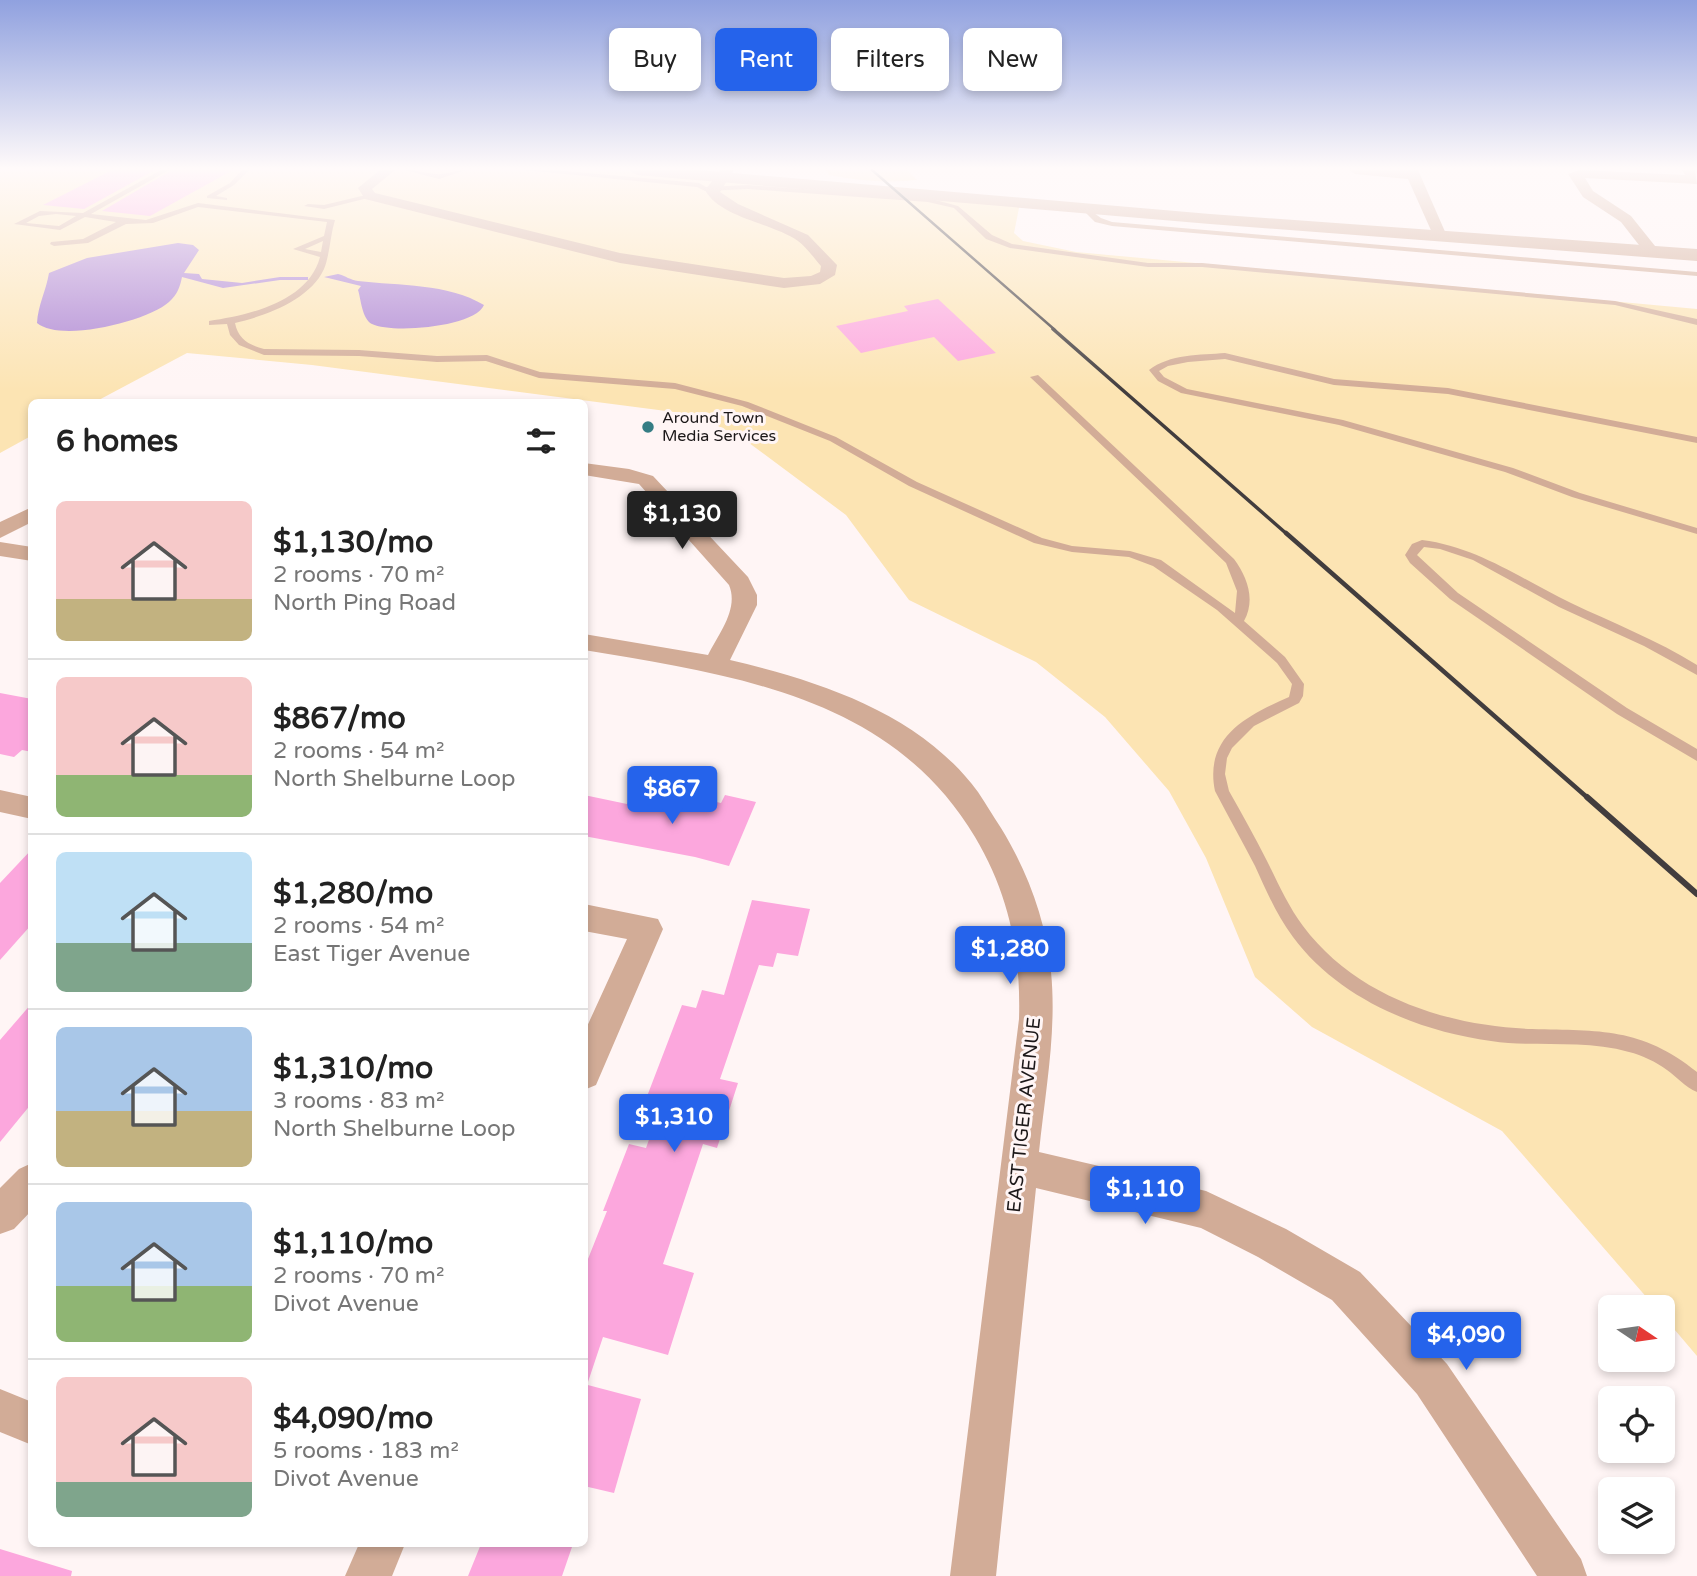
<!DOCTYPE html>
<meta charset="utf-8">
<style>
:root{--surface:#fff;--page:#f2f2f2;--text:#222;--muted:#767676;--line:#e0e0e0;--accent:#2563eb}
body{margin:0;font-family:"Varela Round",sans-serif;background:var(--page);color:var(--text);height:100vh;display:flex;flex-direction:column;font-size:26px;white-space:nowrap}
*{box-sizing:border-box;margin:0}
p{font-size:23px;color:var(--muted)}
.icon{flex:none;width:38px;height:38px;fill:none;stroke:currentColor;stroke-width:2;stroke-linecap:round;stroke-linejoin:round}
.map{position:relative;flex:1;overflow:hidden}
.sheet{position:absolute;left:28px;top:399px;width:560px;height:1148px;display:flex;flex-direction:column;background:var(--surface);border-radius:10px;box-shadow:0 4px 10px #0003}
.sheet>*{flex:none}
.hud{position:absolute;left:609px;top:28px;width:665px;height:63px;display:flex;gap:14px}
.needle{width:46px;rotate:103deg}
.controls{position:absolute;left:1598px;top:1295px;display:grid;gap:14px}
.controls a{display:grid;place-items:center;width:77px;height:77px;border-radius:10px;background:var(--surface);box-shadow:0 4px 10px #0003;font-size:35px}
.price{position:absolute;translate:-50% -60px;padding:0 16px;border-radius:7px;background:var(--accent);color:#fff;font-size:23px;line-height:46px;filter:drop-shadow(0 2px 4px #0008)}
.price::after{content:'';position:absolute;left:50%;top:42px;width:21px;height:16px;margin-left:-10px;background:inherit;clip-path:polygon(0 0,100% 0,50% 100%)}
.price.active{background:#222;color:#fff}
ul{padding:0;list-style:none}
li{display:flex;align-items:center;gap:21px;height:175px;padding:0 28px}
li+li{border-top:2px solid var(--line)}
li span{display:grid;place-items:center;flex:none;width:196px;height:140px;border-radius:10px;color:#555}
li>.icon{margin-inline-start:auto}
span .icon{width:84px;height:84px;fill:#fffc;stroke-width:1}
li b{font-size:30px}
h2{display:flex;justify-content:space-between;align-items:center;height:84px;padding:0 28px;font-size:30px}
.chip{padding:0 24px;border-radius:10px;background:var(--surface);box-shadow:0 4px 10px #0003;font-size:24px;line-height:63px}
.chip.active{background:var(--accent);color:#fff}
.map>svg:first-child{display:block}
</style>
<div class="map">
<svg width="1697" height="1576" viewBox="0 0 1697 1576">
<rect width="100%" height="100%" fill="#fff5f5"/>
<g fill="#fce4b3">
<polygon points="0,170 637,170 1020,203 1014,233 1023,241 1076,252 1697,309 1697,1356 1663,1316 1662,1307 1655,1307 1502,1131 1312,1027 1255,977 1206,858 1169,791 1105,717 1036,662 909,600 846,515 745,440 697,415 312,365 187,353 95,402 32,402 31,436 0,453"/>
<path d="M826,170H907L917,180C887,183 859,181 829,175Z"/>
</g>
<g fill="#ac84d2">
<path d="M178,243L193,245L199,250L184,273L199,274L202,279L242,283L280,277H308V280H280L223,288L182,277C180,287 177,295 169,302C148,321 61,343 37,323C38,305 46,291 49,273L87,258Z"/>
<path d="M338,274C346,276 350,280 358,281C400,286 447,283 484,305C475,327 392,334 372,324C362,319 361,299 358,290L361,286L324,277Z"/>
</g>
<g fill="#fca7dd">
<polygon points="112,170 155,170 84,209 43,205"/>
<polygon points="172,170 233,170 150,216 102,211"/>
<polygon points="938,299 996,353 958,361 934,337 861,353 836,326 908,311 904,306"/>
<polygon points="0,693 32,699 32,752 22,750 14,757 0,754"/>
<polygon points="584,795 627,804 630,798 693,809 698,798 721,803 725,795 756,802 729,866 695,857 584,836"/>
<polygon points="32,849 32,924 0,960 0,883"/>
<polygon points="752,900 810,909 798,956 777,953 773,967 759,965 720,1079 738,1083 717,1148 703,1144 663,1264 694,1273 668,1355 603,1337 588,1382 584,1381 584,1269 607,1211 603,1211 629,1144 646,1148 662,1103 646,1099 682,1005 696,1008 702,990 724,995"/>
<polygon points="32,1003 32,1103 0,1142 0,1040"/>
<polygon points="584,1384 641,1399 614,1493 584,1486"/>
<polygon points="481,1544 573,1544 562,1576 468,1576"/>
<polygon points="0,1549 72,1571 71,1576 0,1576"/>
</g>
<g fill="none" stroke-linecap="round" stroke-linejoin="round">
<g fill="#d2ac97" fill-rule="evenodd">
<path d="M161,170H169L91,214L146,220L198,203L335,220C330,236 330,254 324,269C310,300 265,316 235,323C238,339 249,345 264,349L359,350L437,356L487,355L540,372L675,383L748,402L836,437L917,482L1042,538L1072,546L1130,551L1161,560L1235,613L1237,591L1226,563L1030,377L1038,375L1234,559C1247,577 1256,599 1244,621L1285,657L1304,684L1303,696L1299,703L1254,726L1232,748L1227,758L1225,774L1229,791C1242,814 1255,837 1267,861C1278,883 1288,906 1303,926C1356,997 1447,1026 1532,1029C1600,1031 1641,1027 1697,1072V1092C1685,1087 1677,1077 1667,1070C1656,1062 1642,1055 1629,1052C1584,1039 1536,1048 1491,1041C1417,1031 1338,998 1293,937C1277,916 1266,890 1255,866C1242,841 1228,816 1215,791C1204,737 1246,716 1289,697L1292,684L1277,663L1217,610L1153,566L1129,557L1072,552L1034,543L909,486L830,441L742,406L675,389L539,378L486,361L437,362L359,356L264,355L239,345L230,335L227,324L209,325V321C249,315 308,302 320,257L293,249L324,236L327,222L198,207L153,223L126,224L88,243L54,246L50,244L51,242L83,239L116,222L85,217L60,230L14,224L40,211L83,213ZM56,214L76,216L59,226L26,223L39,216ZM323,241L321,252L305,249Z"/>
<polygon points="242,170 249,170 234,185 216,196 227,198 227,200 207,198 207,196 230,183"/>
<path d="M405,170C416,170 425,173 436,174C445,175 456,170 466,170L439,179Z"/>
<polygon points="525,170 553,170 699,183 706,187 748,185 928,198 958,206 992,235 1012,244 1148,263 1202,263 1615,301 1697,319 1697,325 1615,305 1202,267 1148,267 1010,248 986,239 954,208 928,202 748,189 705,191 697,187"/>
<polygon points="370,194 372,197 324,209 304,206 308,204 324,205"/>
<polygon points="1084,206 1101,218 1112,222 1697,272 1697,276 1112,226 1095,222 1082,209"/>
<path d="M1225,353L1334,379L1448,388L1697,437V443L1448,394L1334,385L1225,359L1188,362L1168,366L1159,371L1164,377L1187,389L1343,420L1513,468L1580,493L1697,528V534L1572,497L1505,472L1339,425L1181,393L1158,381L1149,370C1169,354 1201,355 1225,353Z"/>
<path d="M1422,540C1478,547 1521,579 1571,603C1613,623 1657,640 1697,665V675L1644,646L1559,607L1473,560L1440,549L1424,547L1417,555L1458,593L1627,708L1697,749V761L1617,714L1450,599L1410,563L1405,555L1412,544Z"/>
</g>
<g fill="#d2ac97" fill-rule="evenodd">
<path d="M380,170H395L372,189L375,193L620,253L784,278L811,276L820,272L821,266C814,258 806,247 798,241C773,223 720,218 705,190L721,170H734L720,192L738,204L808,235L837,265L835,275L820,284L784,288L620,263L365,199L358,188Z"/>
<polygon points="1349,170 1418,170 1446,234 1444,237 1434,237 1408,179 1355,174"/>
<polygon points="1579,170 1685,175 1682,170 1695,170 1697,184 1585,178 1593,191 1631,216 1659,251 1651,256 1646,254 1621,222 1583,197 1568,174"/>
<path d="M584,463L629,469L653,476L748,577L757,595V605L730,660C820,681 921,714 978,792C986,804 993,816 1001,828C1028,872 1046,921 1051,972C1057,1032 1045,1093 1039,1152L1206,1191L1286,1229L1360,1272L1447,1364L1581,1559L1587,1576H1537L1417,1394L1332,1300L1258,1257L1201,1228L1036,1188L996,1576H950L1019,1019C1021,953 1009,894 975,837C891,696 733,675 584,650V634L708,655C719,633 739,609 729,585L639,484L584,475Z"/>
<polygon points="32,507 32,522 0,538 0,522"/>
<polygon points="0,542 32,547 32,561 0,556"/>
<polygon points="0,790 32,797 32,819 0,812"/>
<polygon points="584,904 658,919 663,929 596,1085 584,1090 584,1033 627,939 584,931"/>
<polygon points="32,1163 32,1210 14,1229 0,1234 0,1188 19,1169"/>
<polygon points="0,1389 32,1402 32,1445 0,1432"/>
<polygon points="359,1544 405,1544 392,1576 345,1576"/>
</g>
<polygon fill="#d2ac97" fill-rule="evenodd" points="629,170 698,170 1210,214 1697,249 1697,261 1210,224 637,175"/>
<polyline stroke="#423d3e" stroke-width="2.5" points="872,170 1055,330"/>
<polyline stroke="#423d3e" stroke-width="3.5" points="1053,329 1288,535"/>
<polyline stroke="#423d3e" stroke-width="4.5" points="1286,533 1589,799"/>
<polyline stroke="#423d3e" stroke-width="6" points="1587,797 1697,894"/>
</g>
<linearGradient id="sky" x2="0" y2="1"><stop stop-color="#90a1df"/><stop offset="0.43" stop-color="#fffafa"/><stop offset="1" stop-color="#fffafa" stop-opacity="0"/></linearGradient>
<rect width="1697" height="391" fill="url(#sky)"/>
<circle fill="#357d84" stroke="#fff5f5" stroke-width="2.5" cx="648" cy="427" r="7"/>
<g text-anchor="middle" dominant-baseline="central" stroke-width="6" stroke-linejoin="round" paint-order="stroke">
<g font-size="16" fill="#1c1819" stroke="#fff5f5" text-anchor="start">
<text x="662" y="418">Around Town<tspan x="662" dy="18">Media Services</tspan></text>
</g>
<g font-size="19" fill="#1c1819" stroke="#fff5f5">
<text transform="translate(1024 1115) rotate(-84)">EAST TIGER AVENUE</text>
</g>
</g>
</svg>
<div class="controls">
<a><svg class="needle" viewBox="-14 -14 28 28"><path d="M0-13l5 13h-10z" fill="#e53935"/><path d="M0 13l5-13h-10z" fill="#767676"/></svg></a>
<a><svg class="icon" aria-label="locate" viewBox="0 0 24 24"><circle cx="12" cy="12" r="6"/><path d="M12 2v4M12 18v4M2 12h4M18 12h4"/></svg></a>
<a><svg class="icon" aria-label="layers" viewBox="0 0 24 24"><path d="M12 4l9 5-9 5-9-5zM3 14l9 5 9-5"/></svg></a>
</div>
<b class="price active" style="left:682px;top:551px">$1,130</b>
<b class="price" style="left:672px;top:826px">$867</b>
<b class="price" style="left:1010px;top:986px">$1,280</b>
<b class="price" style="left:674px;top:1154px">$1,310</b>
<b class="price" style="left:1145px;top:1226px">$1,110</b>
<b class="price" style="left:1466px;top:1372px">$4,090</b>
<div class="hud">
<a class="chip">Buy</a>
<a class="chip active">Rent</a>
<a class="chip">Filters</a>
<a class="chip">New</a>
</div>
<section class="sheet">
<h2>6 homes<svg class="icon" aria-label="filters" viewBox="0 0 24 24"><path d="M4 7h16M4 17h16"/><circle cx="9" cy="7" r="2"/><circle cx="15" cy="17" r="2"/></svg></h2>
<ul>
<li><span style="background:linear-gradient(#f6c9c9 70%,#c2b280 0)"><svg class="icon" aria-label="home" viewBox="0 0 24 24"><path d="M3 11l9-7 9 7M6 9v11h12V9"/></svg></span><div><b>$1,130/mo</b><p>2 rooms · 70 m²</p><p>North Ping Road</p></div></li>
<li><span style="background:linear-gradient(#f6c9c9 70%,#8fb573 0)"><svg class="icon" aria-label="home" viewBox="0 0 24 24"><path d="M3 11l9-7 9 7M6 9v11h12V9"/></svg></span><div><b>$867/mo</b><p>2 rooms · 54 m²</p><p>North Shelburne Loop</p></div></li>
<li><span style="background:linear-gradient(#bfe0f5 65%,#7fa58c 0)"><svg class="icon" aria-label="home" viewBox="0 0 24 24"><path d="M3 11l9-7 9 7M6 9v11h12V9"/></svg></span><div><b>$1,280/mo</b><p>2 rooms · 54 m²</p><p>East Tiger Avenue</p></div></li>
<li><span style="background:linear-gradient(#a9c7e8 60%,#c2b280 0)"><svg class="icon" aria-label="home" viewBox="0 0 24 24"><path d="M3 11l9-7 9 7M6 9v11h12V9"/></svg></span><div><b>$1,310/mo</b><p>3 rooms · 83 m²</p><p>North Shelburne Loop</p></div></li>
<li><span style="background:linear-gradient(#a9c7e8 60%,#8fb573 0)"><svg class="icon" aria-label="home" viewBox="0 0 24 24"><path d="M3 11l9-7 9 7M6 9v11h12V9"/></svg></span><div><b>$1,110/mo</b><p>2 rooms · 70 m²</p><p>Divot Avenue</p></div></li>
<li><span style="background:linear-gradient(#f6c9c9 75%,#7fa58c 0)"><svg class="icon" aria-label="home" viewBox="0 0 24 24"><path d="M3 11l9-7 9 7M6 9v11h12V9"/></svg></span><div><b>$4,090/mo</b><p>5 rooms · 183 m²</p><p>Divot Avenue</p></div></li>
</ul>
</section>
</div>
